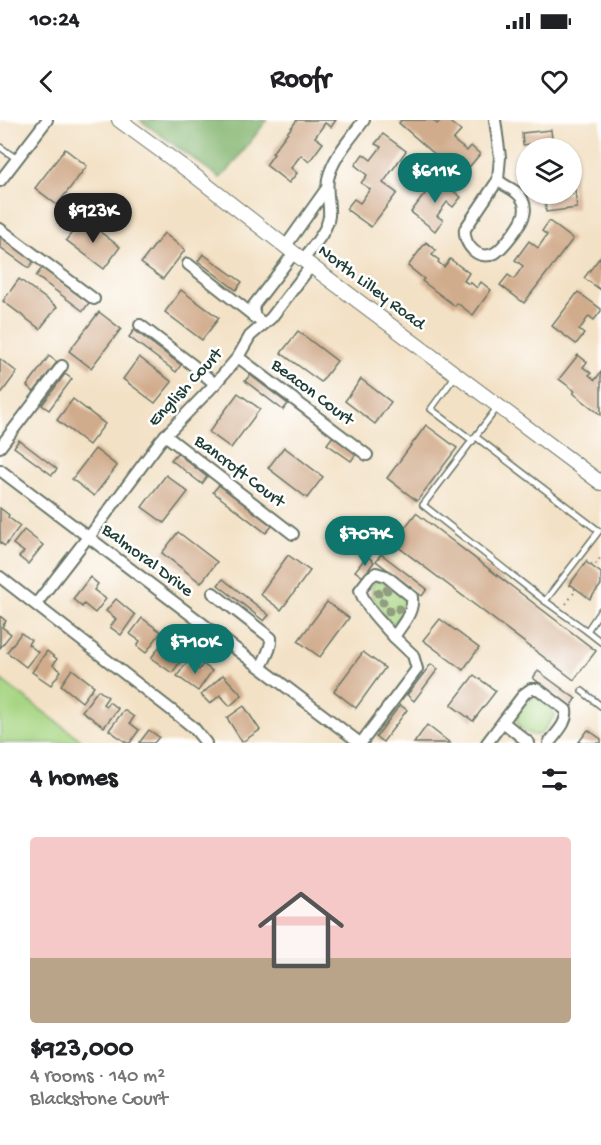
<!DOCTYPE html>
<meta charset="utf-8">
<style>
:root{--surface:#fff;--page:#f6f6f6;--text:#202124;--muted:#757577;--line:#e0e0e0;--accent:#0f766e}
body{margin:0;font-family:"Gochi Hand",sans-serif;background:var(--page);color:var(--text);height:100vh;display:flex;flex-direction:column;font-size:22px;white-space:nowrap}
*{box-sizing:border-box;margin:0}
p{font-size:20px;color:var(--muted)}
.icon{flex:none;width:33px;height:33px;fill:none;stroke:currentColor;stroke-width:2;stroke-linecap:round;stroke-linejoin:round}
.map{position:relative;height:623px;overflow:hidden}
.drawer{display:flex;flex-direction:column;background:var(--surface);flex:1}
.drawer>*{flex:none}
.controls{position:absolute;left:516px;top:18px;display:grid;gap:12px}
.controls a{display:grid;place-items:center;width:66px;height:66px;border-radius:50%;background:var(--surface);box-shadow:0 2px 4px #0004;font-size:30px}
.price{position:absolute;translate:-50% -51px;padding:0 14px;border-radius:21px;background:var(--accent);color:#fff;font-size:20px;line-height:39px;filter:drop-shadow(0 2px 3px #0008)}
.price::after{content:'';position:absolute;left:50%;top:36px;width:18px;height:14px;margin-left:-9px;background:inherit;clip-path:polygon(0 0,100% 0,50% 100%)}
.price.on{background:#222;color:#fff}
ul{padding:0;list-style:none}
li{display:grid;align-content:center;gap:12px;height:318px;padding:0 30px}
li+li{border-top:2px solid var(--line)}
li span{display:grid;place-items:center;height:186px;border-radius:6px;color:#555}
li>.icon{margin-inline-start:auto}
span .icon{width:108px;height:108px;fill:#fffc;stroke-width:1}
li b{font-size:26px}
h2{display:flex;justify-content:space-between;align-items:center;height:72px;padding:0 30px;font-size:26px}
.status{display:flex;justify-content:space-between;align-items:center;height:42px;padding:0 30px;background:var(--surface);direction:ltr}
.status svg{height:16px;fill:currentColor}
header{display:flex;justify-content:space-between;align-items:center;height:78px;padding:0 30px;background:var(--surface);font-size:27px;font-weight:700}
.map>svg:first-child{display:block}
</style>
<div class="status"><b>10:24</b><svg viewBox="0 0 49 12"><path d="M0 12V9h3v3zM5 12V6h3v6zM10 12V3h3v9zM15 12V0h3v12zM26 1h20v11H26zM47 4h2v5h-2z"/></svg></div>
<header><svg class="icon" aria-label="back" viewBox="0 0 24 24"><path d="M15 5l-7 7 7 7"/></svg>Roofr<svg class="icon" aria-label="heart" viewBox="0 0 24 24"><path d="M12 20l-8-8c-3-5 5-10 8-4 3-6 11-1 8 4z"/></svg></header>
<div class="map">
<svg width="601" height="623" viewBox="0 0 601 623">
<rect width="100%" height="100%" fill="#fff"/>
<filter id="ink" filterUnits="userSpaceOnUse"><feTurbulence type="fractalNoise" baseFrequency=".0167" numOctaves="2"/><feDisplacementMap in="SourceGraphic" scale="12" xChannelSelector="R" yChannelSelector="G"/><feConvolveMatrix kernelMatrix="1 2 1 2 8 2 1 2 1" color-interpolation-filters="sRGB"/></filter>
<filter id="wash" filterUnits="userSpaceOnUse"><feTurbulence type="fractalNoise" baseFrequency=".008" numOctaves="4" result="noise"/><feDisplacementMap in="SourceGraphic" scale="24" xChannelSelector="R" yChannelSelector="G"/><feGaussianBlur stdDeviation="1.35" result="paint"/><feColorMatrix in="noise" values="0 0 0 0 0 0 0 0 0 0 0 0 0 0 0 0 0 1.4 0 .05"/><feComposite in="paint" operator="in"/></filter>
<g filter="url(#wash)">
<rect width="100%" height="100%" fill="#f3e1c5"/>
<g fill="#a7d583" stroke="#63895c" stroke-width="1.5">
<path d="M377,460C385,460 389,464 394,469C398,471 404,475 406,478C412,487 401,498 394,503L387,501C380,489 366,475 374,462Z"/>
<polygon points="0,559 85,623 0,623"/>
<path d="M536,577L551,588L555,595C550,601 546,610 540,614C533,618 519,609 517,602C514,594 528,579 536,577Z"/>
</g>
<polygon fill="#85b671" stroke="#527a52" stroke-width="1.5" points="140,0 267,0 228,51 220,58"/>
<g id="blocks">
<g fill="#d1ac8c">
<polygon points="297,0 336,0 331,7 325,3 315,17 323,23 309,42 301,35 291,48 297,53 289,63 266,45 274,34 272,33"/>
<polygon points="401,0 433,0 437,4 441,0 447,0 461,11 453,20 467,31 471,26 480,34 461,57 399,3"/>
<polygon points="551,10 553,28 530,28 529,24 523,25 522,13"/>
<polygon points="383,14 406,31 383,63 397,73 371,107 346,89 354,79 360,83 370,69 361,63 367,55 355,45 363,34 371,40 381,27 375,24"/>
<polygon points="65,29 87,46 57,85 35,68"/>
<polygon points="572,52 573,52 577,88 546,92 545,80 552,79 551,74 572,74"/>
<polygon points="437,58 461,77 453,87 447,82 437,96 443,100 435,111 411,92"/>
<polygon points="83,99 120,127 104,149 66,120"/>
<polygon points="549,101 573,119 524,183 500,165 508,155 514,159 523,146 515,140 529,121 538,128 547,115 542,111"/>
<polygon points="164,113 185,130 163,159 141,143"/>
<polygon points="0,116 34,141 29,148 0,127"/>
<polygon points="426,122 436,130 432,135 439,140 438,142 444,147 450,139 469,153 464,161 469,164 470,162 477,168 481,162 491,170 473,195 457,183 455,186 422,161 424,159 408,146"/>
<polygon points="203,134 242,162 236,170 198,141"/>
<polygon points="601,136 601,170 584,158"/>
<polygon points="42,148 89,183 83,191 36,156"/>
<polygon points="19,159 57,187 40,209 3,181"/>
<polygon points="181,170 219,198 202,220 165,192"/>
<polygon points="578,172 601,189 601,191 594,200 589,196 579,210 584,214 576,224 552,206"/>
<polygon points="99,192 121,209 91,248 69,231"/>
<polygon points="134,210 181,245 176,252 129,217"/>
<polygon points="298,211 337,241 321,262 281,233"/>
<polygon points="578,235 587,242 583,247 591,253 589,255 595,260 601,252 601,295 573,273 575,271 559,259"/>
<polygon points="49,236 57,242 34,272 27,266"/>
<polygon points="139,237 172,262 155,283 123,259"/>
<polygon points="0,239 17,252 0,275"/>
<polygon points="65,254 72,259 49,290 42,285"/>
<polygon points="250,255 288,284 283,290 245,261"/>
<polygon points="361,259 391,282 375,304 345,281"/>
<polygon points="238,273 260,289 231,328 209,312"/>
<polygon points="73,279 105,304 89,325 57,300"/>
<polygon points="426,305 457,328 417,381 387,358"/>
<polygon points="333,316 356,334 351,341 327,324"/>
<polygon points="19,320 57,349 52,355 14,327"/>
<polygon points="284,327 323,357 307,378 268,348"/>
<polygon points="95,329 117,346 94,376 72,359"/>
<polygon points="177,333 207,357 202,364 171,340"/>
<polygon points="166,355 188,372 164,403 142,387"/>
<polygon points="219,365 272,406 266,413 213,372"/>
<polygon points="0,388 9,395 8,397 20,406 5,426 0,423"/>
<polygon points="416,393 596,531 574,560 393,423"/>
<polygon points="24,410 43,425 28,444 19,437 24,432 13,424"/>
<polygon points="178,412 217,442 201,463 162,433"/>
<polygon points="381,434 427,469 422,476 376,441"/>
<polygon points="288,435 310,451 281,490 260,474"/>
<polygon points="367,436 374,442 363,457 355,451"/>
<polygon points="586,442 601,453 601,465 590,479 570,464"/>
<polygon points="90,457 98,464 94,470 106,479 95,493 84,484 82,487 73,479"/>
<polygon points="223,459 269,495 264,501 218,465"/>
<polygon points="116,479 135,495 121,515 110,507 116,499 106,491"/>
<polygon points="327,482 349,498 320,537 298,521"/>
<polygon points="0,496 6,501 2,507 11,514 0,528"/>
<polygon points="142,498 161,512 146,533 137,526 140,521 130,514"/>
<polygon points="440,499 479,528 463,550 423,520"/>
<polygon points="21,513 31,520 28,524 38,532 26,547 7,532"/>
<polygon points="163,522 184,537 172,553 151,538"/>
<polygon points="47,531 57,539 53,545 61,551 51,565 32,552"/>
<polygon points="363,532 385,548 356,588 334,571"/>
<polygon points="187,542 199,550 203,544 212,551 198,571 177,556"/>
<polygon points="431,544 438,549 414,581 407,575"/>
<polygon points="72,549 94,566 82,582 61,565"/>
<polygon points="538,551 576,579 571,587 533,558"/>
<polygon points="223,555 242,575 230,586 220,575 210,584 201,575"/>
<polygon points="474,555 496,571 473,601 451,585"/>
<polygon points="98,570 108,577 103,584 106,586 109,582 118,589 104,607 82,591"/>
<polygon points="400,585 407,590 383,622 376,617"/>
<polygon points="244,586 260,610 242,622 227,598"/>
<polygon points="124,590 134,597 130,603 139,610 130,623 127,623 109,610"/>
<polygon points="427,605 450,623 414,623"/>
<polygon points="149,610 159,617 154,623 139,623"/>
<polygon points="588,610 601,619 601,623 578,623"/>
</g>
</g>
</g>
<g filter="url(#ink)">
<use href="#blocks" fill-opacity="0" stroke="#697667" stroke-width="1.5"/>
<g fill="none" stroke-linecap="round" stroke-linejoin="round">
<defs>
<g id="service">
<polyline points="0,27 17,39"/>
<polyline points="456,255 431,289 473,321"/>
<polyline points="497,288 423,385 545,481"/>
<polyline points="476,317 599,411 545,481 587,511"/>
<polyline points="601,490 587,511 601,522"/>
<polyline points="582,571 601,586"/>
</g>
<g id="minor">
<polyline points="495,0 500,37 498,60"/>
<path d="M498,60C506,68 519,70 523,81C526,87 525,94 522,100C518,108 503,128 495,133C478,142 463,124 465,109Z"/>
<polyline points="0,61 47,0"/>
<polyline points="0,109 94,179"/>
<polyline points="285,127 327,68"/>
<path d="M303,140C312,127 327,112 329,96C330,84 326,72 328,59C333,37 351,18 364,0"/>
<polyline points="188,144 264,204"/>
<polyline points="254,198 254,185 294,133"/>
<polyline points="140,205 194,246 215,264"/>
<polyline points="238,237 367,335"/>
<polyline points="165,315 293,414"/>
<polyline points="0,327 62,246"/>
<polyline points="0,350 360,623"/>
<polyline points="89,417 161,320 215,264 238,237 250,216 271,198 311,146"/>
<path d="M376,453L386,456L412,477C414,493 402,504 394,517C381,502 366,489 360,470L370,457Z"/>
<polyline points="0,457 179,596 194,608 206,623"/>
<path d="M213,473L271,518C272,528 265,538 261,547"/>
<polyline points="36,484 84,422"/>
<polyline points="503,602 529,623"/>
<polyline points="361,623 417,549 413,535 394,517"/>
<path d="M487,623L524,574L531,569H538L566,590C568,603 556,613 549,623"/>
</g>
<polyline id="tertiary" points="119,0 190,52 294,133 601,363"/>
</defs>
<use href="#service" stroke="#697667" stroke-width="8"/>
<use href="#minor" stroke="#697667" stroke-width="14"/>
<use href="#tertiary" stroke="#697667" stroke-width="16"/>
<g stroke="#697667" stroke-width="2" stroke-dasharray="1.5 4.5" stroke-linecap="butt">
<polyline points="586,440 594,446 601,437"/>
<polyline points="566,484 576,470 568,464"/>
</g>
<use href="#service" stroke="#fff" stroke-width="5"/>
<use href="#minor" stroke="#fff" stroke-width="10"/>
<use href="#tertiary" stroke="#fff" stroke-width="14"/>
</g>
<g fill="#919c80">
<circle cx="387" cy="470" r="4.5"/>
<circle cx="378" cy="473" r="4.5"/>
<circle cx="383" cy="482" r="4.5"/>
<circle cx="399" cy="489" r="4.5"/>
<circle cx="389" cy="491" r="4.5"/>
</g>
</g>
<g text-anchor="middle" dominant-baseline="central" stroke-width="5" stroke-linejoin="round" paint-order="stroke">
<g font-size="18" fill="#1f3d34" stroke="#fff">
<text transform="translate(371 168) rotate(37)">North Lilley Road</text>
<text transform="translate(186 268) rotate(-47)">English Court</text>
<text transform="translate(312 273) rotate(37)">Beacon Court</text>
<text transform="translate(239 352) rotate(37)">Bancroft Court</text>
<text transform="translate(147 441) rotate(37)">Balmoral Drive</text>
</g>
</g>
</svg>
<div class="controls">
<a><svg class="icon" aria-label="layers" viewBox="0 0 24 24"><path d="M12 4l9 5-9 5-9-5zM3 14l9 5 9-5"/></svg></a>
</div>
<b class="price" style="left:435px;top:84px">$611K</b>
<b class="price on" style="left:93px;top:124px">$923K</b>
<b class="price" style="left:365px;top:447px">$707K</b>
<b class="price" style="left:195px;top:555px">$710K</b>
</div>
<section class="drawer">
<h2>4 homes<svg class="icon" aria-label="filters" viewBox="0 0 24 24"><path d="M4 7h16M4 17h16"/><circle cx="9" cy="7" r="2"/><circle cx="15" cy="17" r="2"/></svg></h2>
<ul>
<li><span style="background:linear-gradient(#f6c9c9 65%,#b9a48a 0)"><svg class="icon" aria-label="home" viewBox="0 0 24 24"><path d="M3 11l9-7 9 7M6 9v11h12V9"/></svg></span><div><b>$923,000</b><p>4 rooms · 140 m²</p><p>Blackstone Court</p></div></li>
</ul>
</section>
